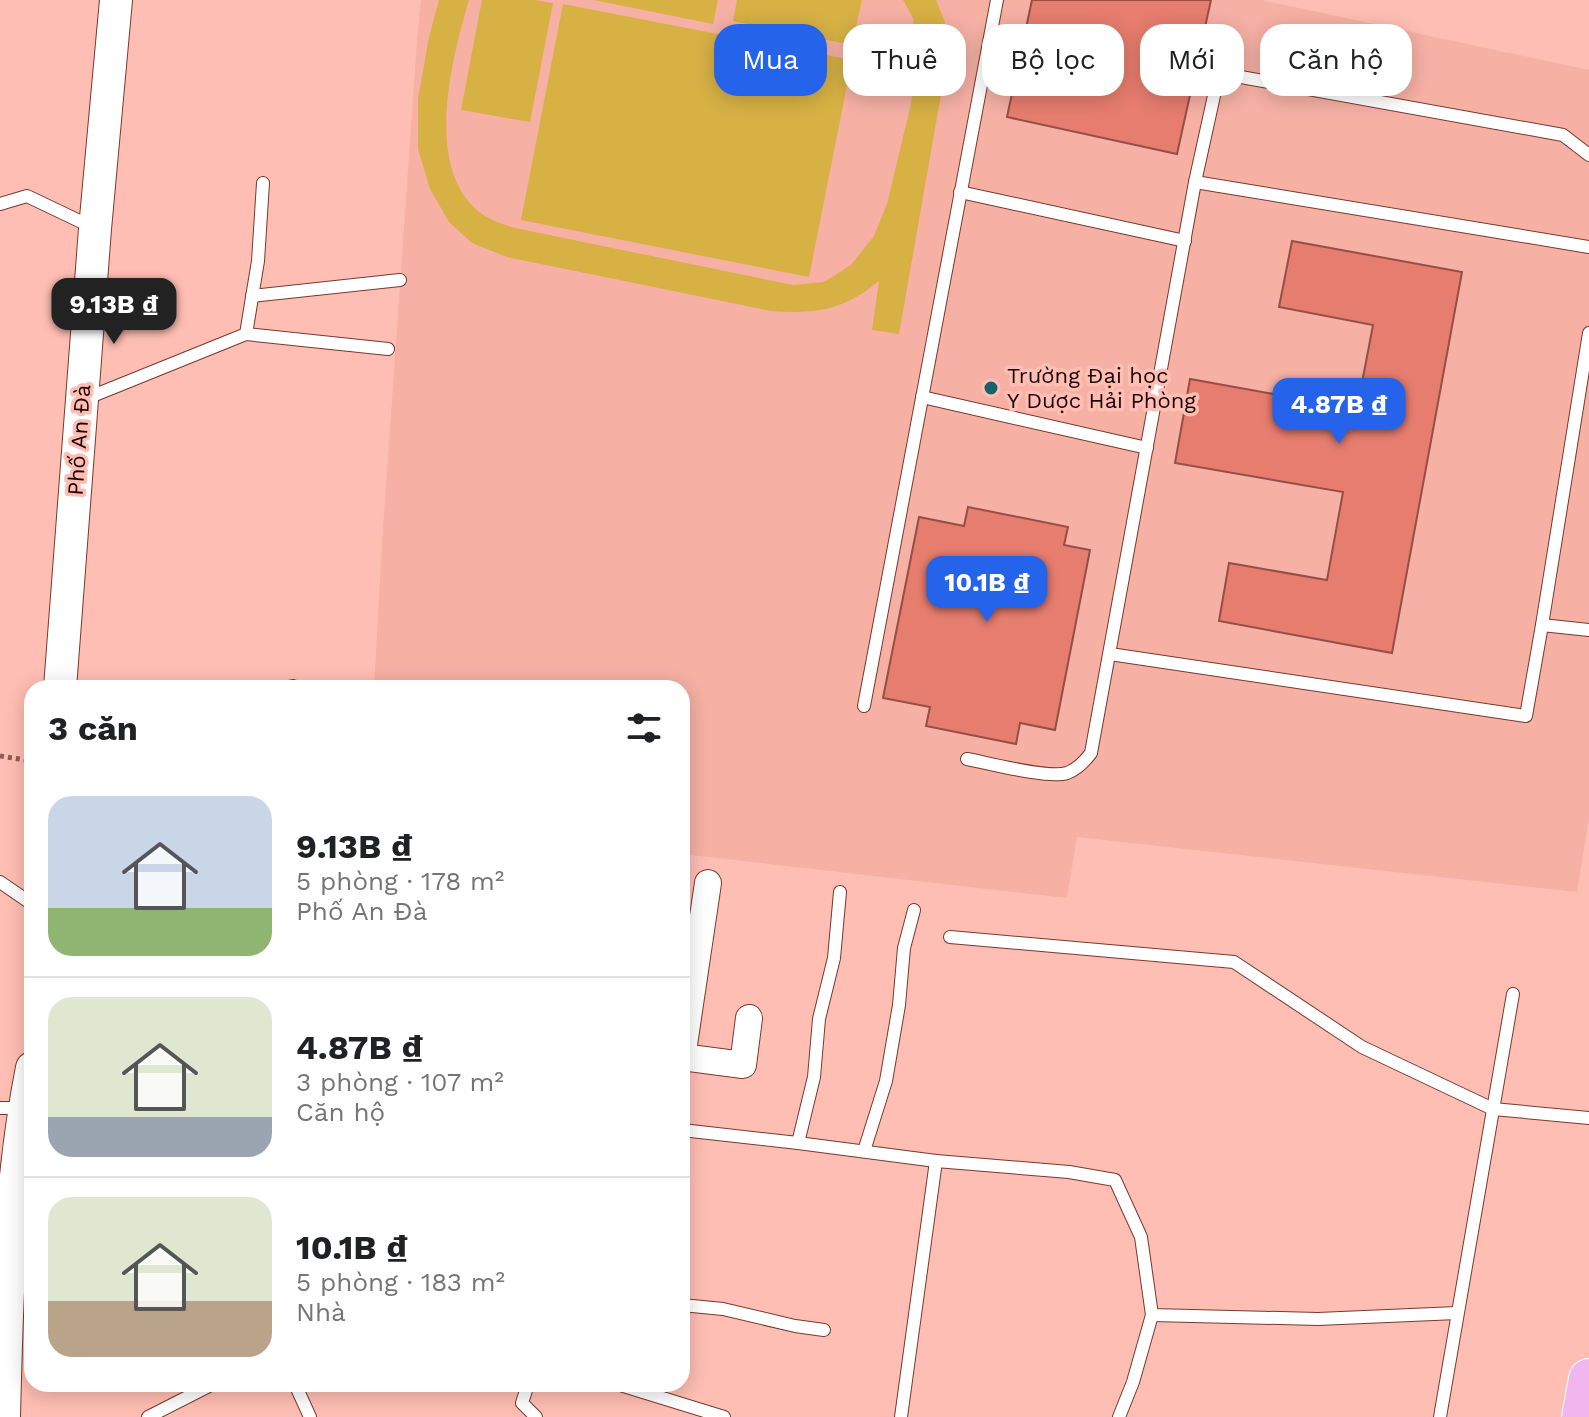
<!DOCTYPE html>
<html lang="vi">
<meta charset="utf-8">
<style>
:root{--surface:#fff;--page:#f6f6f6;--text:#202124;--muted:#757577;--line:#e0e0e0;--accent:#2563eb}
body{margin:0;font-family:"Work Sans",sans-serif;background:var(--page);color:var(--text);height:100vh;display:flex;flex-direction:column;font-size:30px;white-space:nowrap}
*{box-sizing:border-box;margin:0}
p{font-size:26px;color:var(--muted)}
.icon{flex:none;width:44px;height:44px;fill:none;stroke:currentColor;stroke-width:2;stroke-linecap:round;stroke-linejoin:round}
.map{position:relative;flex:1;overflow:hidden}
.details{position:absolute;left:24px;top:680px;width:666px;height:712px;display:flex;flex-direction:column;background:var(--surface);border-radius:24px;box-shadow:0 4px 20px #0003}
.details>*{flex:none}
.guide{position:absolute;left:714px;top:24px;width:754px;height:72px;display:flex;gap:16px}
.price{position:absolute;translate:-50% -68px;padding:0 18px;border-radius:16px;background:var(--accent);color:#fff;font-size:26px;line-height:52px;filter:drop-shadow(0 2px 4px #0008)}
.price::after{content:'';position:absolute;left:50%;top:48px;width:24px;height:18px;margin-left:-12px;background:inherit;clip-path:polygon(0 0,100% 0,50% 100%)}
.price.active{background:#222;color:#fff}
ul{padding:0;list-style:none}
li{display:flex;align-items:center;gap:24px;height:200px;padding:0 24px}
li+li{border-top:2px solid var(--line)}
li span{display:grid;place-items:center;flex:none;width:224px;height:160px;border-radius:24px;color:#555}
li>.icon{margin-inline-start:auto}
span .icon{width:96px;height:96px;fill:#fffc;stroke-width:1}
li b{font-size:34px}
h2{display:flex;justify-content:space-between;align-items:center;height:96px;padding:0 24px;font-size:34px}
.tag{padding:0 28px;border-radius:24px;background:var(--surface);box-shadow:0 4px 20px #0003;font-size:28px;line-height:72px}
.tag.active{background:var(--accent);color:#fff}
.map>svg:first-child{display:block}
</style>
<div class="map">
<svg width="1589" height="1417" viewBox="0 0 1589 1417">
<rect width="100%" height="100%" fill="#ffbeb3"/>
<polygon fill="#f6b0a4" points="421,0 1262,0 1589,70 1589,818 1577,892 1077,837 1067,898 682,854 682,688 374,688 382,543 417,40"/>
<g fill="#d7b144">
<path d="M439,0H469C452,58 424,164 477,210C488,220 502,224 515,228L793,285L824,282L851,265L874,236L887,204L911,104L917,51L913,18L903,0H936L945,22L946,66L899,334L872,330L879,281C872,286 865,292 858,296C830,313 802,313 771,311L507,257L472,243L449,222L430,189L418,149V99L429,37Z"/>
<polygon points="482,0 534,0 553,3 530,122 461,110"/>
<polygon points="594,0 718,0 713,24"/>
<polygon points="737,0 862,0 852,45 733,21"/>
<polygon points="563,4 852,60 809,277 521,220"/>
</g>
<g fill="#e77d6e" stroke="#954f45" stroke-width="2">
<polygon points="1032,0 1211,0 1177,154 1007,117"/>
<polygon points="1292,241 1462,272 1392,653 1219,621 1229,563 1327,580 1343,492 1175,463 1190,379 1357,409 1373,325 1279,307"/>
<polygon points="968,507 1068,527 1064,545 1090,550 1055,730 1020,723 1016,744 926,726 930,707 883,698 919,517 964,526"/>
</g>
<g fill="none" stroke-linecap="round" stroke-linejoin="round">
<defs>
<g id="service">
<polyline points="1195,182 1589,247"/>
<polyline points="960,192 1185,241"/>
<polyline points="0,204 27,196 92,227"/>
<polyline points="252,296 400,280"/>
<polyline points="246,334 388,349"/>
<polyline points="922,397 1147,448"/>
<polyline points="85,399 246,334 258,261 263,183"/>
<polyline points="1542,625 1589,333"/>
<polyline points="1110,654 1526,716 1542,625 1589,630"/>
<polyline points="284,688 293,686"/>
<polyline points="864,706 997,0"/>
<path d="M967,759C988,763 1049,779 1067,773C1078,769 1085,761 1091,753L1195,182L1219,73L1563,135L1589,155"/>
<polyline points="0,882 32,904"/>
<polyline points="950,937 1234,962 1362,1047 1493,1109 1589,1118"/>
<polyline points="0,1108 24,1108"/>
<polyline points="682,1130 798,1143 936,1161 1069,1172 1115,1180 1141,1237 1152,1315 1318,1319 1457,1313"/>
<polyline points="798,1143 814,1077 819,1019 834,958 840,892"/>
<polyline points="864,1151 886,1081 899,1005 904,948 914,910"/>
<polyline points="682,1305 723,1309 795,1326 824,1330"/>
<polyline points="295,1384 310,1417"/>
<polyline points="528,1384 522,1403 536,1417"/>
<polyline points="617,1384 724,1417"/>
<polyline points="148,1417 213,1384"/>
<polyline points="901,1417 936,1161"/>
<polyline points="1119,1417 1133,1382 1152,1315"/>
<polyline points="1440,1417 1513,994"/>
</g>
<g id="minor">
<polyline points="682,1057 743,1065 749,1018"/>
<polyline points="682,1058 708,883"/>
</g>
<g id="tertiary">
<polyline points="60,688 95,229 116,0"/>
<path d="M4,1417C7,1301 9,1183 32,1068"/>
</g>
<polyline id="primary" points="1582,1417 1589,1379"/>
</defs>
<use href="#service" stroke="#7a372e" stroke-width="14"/>
<use href="#minor" stroke="#7a372e" stroke-width="28"/>
<use href="#tertiary" stroke="#7a372e" stroke-width="34"/>
<use href="#primary" stroke="#fff" stroke-width="42"/>
<polyline stroke="#8a5e58" stroke-width="5" stroke-dasharray="4 4" stroke-linecap="butt" points="0,756 32,761"/>
<use href="#service" stroke="#fff" stroke-width="12"/>
<use href="#minor" stroke="#fff" stroke-width="26"/>
<use href="#tertiary" stroke="#fff" stroke-width="32"/>
<use href="#primary" stroke="#f1b6ed" stroke-width="40"/>
</g>
<circle fill="#16626d" stroke="#ffbeb3" stroke-width="3" cx="991" cy="388" r="8"/>
<g text-anchor="middle" dominant-baseline="central" stroke-width="7" stroke-linejoin="round" paint-order="stroke">
<g font-size="22" fill="#1c0302" stroke="#ffbeb3" text-anchor="start">
<text x="1007" y="375">Trường Đại học<tspan x="1007" dy="25">Y Dược Hải Phòng</tspan></text>
</g>
<g font-size="22" fill="#1c0302" stroke="#ffbeb3">
<text transform="translate(79 440) rotate(-86)">Phố An Đà</text>
</g>
</g>
</svg>
<b class="price active" style="left:114px;top:346px">9.13B ₫</b>
<b class="price" style="left:1339px;top:446px">4.87B ₫</b>
<b class="price" style="left:987px;top:624px">10.1B ₫</b>
<div class="guide">
<a class="tag active">Mua</a>
<a class="tag">Thuê</a>
<a class="tag">Bộ lọc</a>
<a class="tag">Mới</a>
<a class="tag">Căn hộ</a>
</div>
<section class="details">
<h2>3 căn<svg class="icon" aria-label="filters" viewBox="0 0 24 24"><path d="M4 7h16M4 17h16"/><circle cx="9" cy="7" r="2"/><circle cx="15" cy="17" r="2"/></svg></h2>
<ul>
<li><span style="background:linear-gradient(#c9d6e8 70%,#8fb573 0)"><svg class="icon" aria-label="home" viewBox="0 0 24 24"><path d="M3 11l9-7 9 7M6 9v11h12V9"/></svg></span><div><b>9.13B ₫</b><p>5 phòng · 178 m²</p><p>Phố An Đà</p></div></li>
<li><span style="background:linear-gradient(#dfe7d0 75%,#9aa5b1 0)"><svg class="icon" aria-label="home" viewBox="0 0 24 24"><path d="M3 11l9-7 9 7M6 9v11h12V9"/></svg></span><div><b>4.87B ₫</b><p>3 phòng · 107 m²</p><p>Căn hộ</p></div></li>
<li><span style="background:linear-gradient(#dfe7d0 65%,#b9a48a 0)"><svg class="icon" aria-label="home" viewBox="0 0 24 24"><path d="M3 11l9-7 9 7M6 9v11h12V9"/></svg></span><div><b>10.1B ₫</b><p>5 phòng · 183 m²</p><p>Nhà</p></div></li>
</ul>
</section>
</div>
